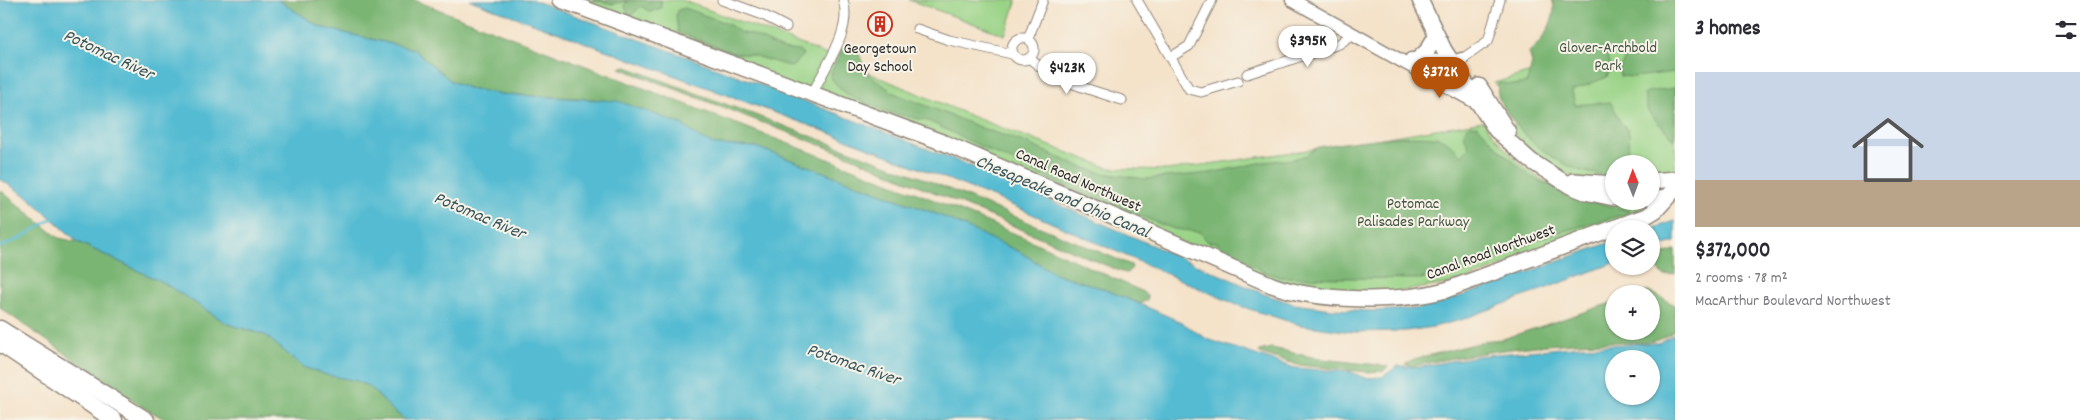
<!DOCTYPE html>
<meta charset="utf-8">
<style>
:root{--surface:#fff;--page:#f2f2f3;--text:#2b2b33;--muted:#7c7c81;--line:#e1e1e2;--accent:#b45309}
body{margin:0;font-family:Dekko,sans-serif;background:var(--page);color:var(--text);height:100vh;display:flex;flex-direction:column;font-size:19px;white-space:nowrap}
*{box-sizing:border-box;margin:0}
p{font-size:16px;color:var(--muted)}
.icon{flex:none;width:28px;height:28px;fill:none;stroke:currentColor;stroke-width:2;stroke-linecap:round;stroke-linejoin:round}
.map{position:relative;flex:1;overflow:hidden}
.sheet{display:flex;flex-direction:column;background:var(--surface);width:425px}
.sheet>*{flex:none}
.needle{width:32px;rotate:359deg}
.tools{position:absolute;left:1605px;top:155px;display:grid;gap:10px}
.tools a{display:grid;place-items:center;width:55px;height:55px;border-radius:50%;background:var(--surface);box-shadow:0 1px 4px #0004;font-size:25px}
.price{position:absolute;translate:-50% -42px;padding:0 11px;border-radius:18px;background:#fff;color:#222;font-size:16px;line-height:32px;filter:drop-shadow(0 1px 2px #0008)}
.price::after{content:'';position:absolute;left:50%;top:30px;width:15px;height:11px;margin-left:-8px;background:inherit;clip-path:polygon(0 0,100% 0,50% 100%)}
.price.on{background:var(--accent);color:#fff}
ul{padding:0;list-style:none}
li{display:grid;align-content:center;gap:10px;height:265px;padding:0 20px}
li+li{border-top:1px solid var(--line)}
li span{display:grid;place-items:center;height:155px;border-radius:0px;color:#555}
li>.icon{margin-inline-start:auto}
span .icon{width:90px;height:90px;fill:#fffc;stroke-width:1}
li b{font-size:21px}
h2{display:flex;justify-content:space-between;align-items:center;height:60px;padding:0 20px;font-size:21px}
main{display:flex;flex:1;min-height:0}
.map>svg:first-child{display:block}
</style>
<main>
<div class="map">
<svg width="1675" height="420" viewBox="0 0 1675 420">
<rect width="100%" height="100%" fill="#f7f3e8"/>
<filter id="ink" filterUnits="userSpaceOnUse"><feTurbulence type="fractalNoise" baseFrequency=".02" numOctaves="2"/><feDisplacementMap in="SourceGraphic" scale="10" xChannelSelector="R" yChannelSelector="G"/><feConvolveMatrix kernelMatrix="1 2 1 2 8 2 1 2 1" color-interpolation-filters="sRGB"/></filter>
<filter id="wash" filterUnits="userSpaceOnUse"><feTurbulence type="fractalNoise" baseFrequency=".0096" numOctaves="4" result="noise"/><feDisplacementMap in="SourceGraphic" scale="20" xChannelSelector="R" yChannelSelector="G"/><feGaussianBlur stdDeviation="1.12" result="paint"/><feColorMatrix in="noise" values="0 0 0 0 0 0 0 0 0 0 0 0 0 0 0 0 0 1.4 0 .05"/><feComposite in="paint" operator="in"/></filter>
<g filter="url(#wash)">
<rect width="100%" height="100%" fill="#f4e2c9"/>
<g fill="#99d386" stroke="#627f58">
<path d="M575,0H682L803,45L976,118L1109,168L1167,170L1335,146L1483,121C1517,167 1541,187 1598,201C1612,205 1629,205 1644,207L1639,214L1460,282L1383,294L1290,286Z"/>
<polygon points="909,0 1017,0 1005,35"/>
<path d="M1675,0V176L1651,179V164H1614V181C1602,180 1590,180 1579,178C1550,173 1525,148 1508,126L1535,122L1494,83L1544,68Z"/>
</g>
<g fill="#7ab573" stroke="#52704f">
<polygon points="278,0 414,0 922,195 1025,238 1141,291 1147,295 1147,300 1140,304 1101,288 1054,273 1020,252 939,215 756,147 716,145 701,139 681,124 594,99 499,94 468,88 451,81 413,49 320,27"/>
<polygon points="592,0 661,0 661,8 650,12 641,6 632,15 629,15 624,5 629,1 613,4"/>
<path d="M1552,0H1675V72L1634,77L1620,76L1619,70L1628,52L1624,48L1612,51L1607,55L1611,67L1607,77L1572,91L1575,105L1610,102C1615,108 1616,114 1619,120C1621,123 1624,126 1627,129C1633,139 1627,153 1624,164H1614V174C1574,180 1529,145 1508,114C1502,104 1494,95 1499,83L1517,85L1527,82L1532,63L1529,52C1541,44 1560,15 1552,0Z"/>
<polygon points="685,8 728,24 741,33 751,34 782,49 799,51 803,55 792,67 751,55 733,53 678,32 676,16 678,10"/>
<path d="M850,44L855,46L868,74L894,93L984,129L1024,142L1075,165L1102,173L1145,179L1211,173L1264,162L1294,159L1307,155L1318,147C1341,143 1426,130 1444,140C1451,143 1456,151 1462,155L1469,148L1464,134L1465,129L1470,125L1478,126L1501,151L1531,177L1581,199L1630,211L1626,214L1549,235L1480,266L1450,276L1418,279L1279,277L1262,271L1241,258L1230,256L1217,242H1208L1200,232L1174,229L1070,189L928,121L888,112L856,99L844,92L831,79V73L842,48Z"/>
<polygon points="624,66 920,177 1131,265 1132,268 1127,273 1122,272 844,154 620,68"/>
<polygon points="1675,88 1675,140 1648,112 1644,95 1647,92"/>
<polygon points="0,190 59,238 78,242 164,283 228,324 265,335 303,367 327,375 357,381 370,387 392,410 406,420 166,420 141,406 0,308"/>
<polygon points="1675,250 1675,274 1665,276 1661,274 1658,268 1660,255"/>
<path d="M1649,291L1675,305V330C1658,346 1636,342 1614,342C1545,342 1479,352 1412,366L1405,364L1414,359L1491,340L1503,339L1614,302V331H1651V294H1639Z"/>
<polygon points="1272,348 1321,359 1388,366 1384,371 1367,372 1298,365 1260,353 1259,351"/>
</g>
<g fill="#54bbd2" stroke="#40737e" fill-rule="evenodd">
<path d="M0,0H278L320,27L413,49L451,81L468,88L499,94L618,101L681,124L701,139L716,145L756,147L939,215L1020,252L1054,273L1101,288L1140,304L1181,322L1207,339L1295,368L1351,372L1365,378L1382,377L1398,366L1418,367L1478,356L1582,346L1658,343L1675,334V420H406L392,410L370,387L357,381L327,375L303,367L265,335L228,324L164,283L78,242L29,198L0,179ZM1614,359H1651V396H1614Z"/>
<polygon points="470,0 533,0 789,95 968,165 1264,294 1294,304 1332,309 1373,311 1415,309 1465,295 1614,241 1614,263 1461,320 1433,327 1406,331 1352,332 1300,325 1237,305 998,199 843,138"/>
<polygon points="1675,221 1675,242 1651,249 1651,229"/>
</g>
<g fill="none" stroke-linecap="round" stroke-linejoin="round">
<polyline stroke="#54bbd2" stroke-width="2.5" points="0,247 21,238 53,218"/>
</g>
</g>
<g filter="url(#ink)">
<g fill="none" stroke-linecap="round" stroke-linejoin="round">
<defs>
<g id="minor">
<polyline points="722,0 763,15 786,27"/>
<polyline points="1137,0 1189,89 1201,92 1238,81"/>
<polyline points="917,29 949,40 1012,54"/>
<circle cx="1023" cy="49" r="11"/>
<polyline points="1028,39 1043,0"/>
<polyline points="1171,57 1189,46 1212,0"/>
<path d="M1029,58C1056,82 1089,89 1122,100"/>
<polyline points="1462,59 1488,41 1500,0"/>
<polyline points="1247,74 1339,44 1353,34"/>
<path d="M813,93C825,65 853,31 843,0"/>
</g>
<g id="secondary">
<polyline points="1292,0 1477,103"/>
<polyline points="1411,59 1452,62 1462,59"/>
</g>
<g id="primary">
<polyline points="1420,0 1444,50 1496,130 1531,161 1570,186 1585,192 1614,198"/>
<polyline points="1417,60 1427,51 1436,36"/>
<polyline points="1479,86 1508,132"/>
<polyline points="1573,181 1614,184"/>
<polyline points="1651,181 1675,179"/>
<polyline points="1651,199 1667,197"/>
</g>
<path id="trunk" d="M561,0L947,144L1272,285C1318,302 1398,303 1446,290L1646,216L1656,210L1675,189"/>
<g id="motorway">
<polyline points="0,329 146,420"/>
<polyline points="0,343 114,420"/>
</g>
</defs>
<use href="#minor" stroke="#90867a" stroke-width="11"/>
<use href="#secondary" stroke="#90867a" stroke-width="15"/>
<use href="#primary" stroke="#90867a" stroke-width="18"/>
<use href="#trunk" stroke="#90867a" stroke-width="18"/>
<use href="#motorway" stroke="#90867a" stroke-width="19"/>
<use href="#minor" stroke="#fff" stroke-width="9"/>
<use href="#secondary" stroke="#fff" stroke-width="12"/>
<use href="#primary" stroke="#fff" stroke-width="15"/>
<use href="#trunk" stroke="#fff" stroke-width="15"/>
<use href="#motorway" stroke="#fff" stroke-width="16"/>
</g>
</g>
<defs>
<symbol id="building-ring" viewBox="-11 -11 22 22"><circle r="9.5" fill="#f7f3e8" stroke="#c8321e" stroke-width="1.5"/><path d="M-4-6H4V6H1V3H-1V6H-4ZM-2.5-4.3h1.7v1.8h-1.7ZM.8-4.3h1.7v1.8H.8ZM-2.5-1h1.7V.8h-1.7ZM.8-1h1.7V.8H.8Z" fill="#c8321e"/></symbol>
</defs>
<g fill-rule="evenodd">
<use href="#building-ring" x="866" y="10" width="28" height="28"/>
</g>
<g text-anchor="middle" dominant-baseline="central" stroke-width="4" stroke-linejoin="round" paint-order="stroke">
<g font-size="16" fill="#465542" stroke="#f7f3e8">
<text x="1608" y="48">Glover-Archbold<tspan x="1608" dy="18">Park</tspan></text>
<text x="1413" y="204">Potomac<tspan x="1413" dy="18">Palisades Parkway</tspan></text>
</g>
<g font-size="16" fill="#2b2b2b" stroke="#f7f3e8">
<text x="880" y="49">Georgetown<tspan x="880" dy="18">Day School</tspan></text>
</g>
<g font-size="16" fill="#2b2b2b" stroke="#f7f3e8">
<text transform="translate(1078 181) rotate(24)">Canal Road Northwest</text>
<text transform="translate(1491 253) rotate(-20)">Canal Road Northwest</text>
</g>
<g font-size="18" font-style="italic" fill="#37565d" stroke="#f7f3e8">
<text transform="translate(108 56) rotate(25)">Potomac River</text>
<text transform="translate(1062 198) rotate(23)">Chesapeake and Ohio Canal</text>
<text transform="translate(479 217) rotate(23)">Potomac River</text>
<text transform="translate(853 366) rotate(19)">Potomac River</text>
</g>
</g>
</svg>
<div class="tools">
<a><svg class="needle" viewBox="-14 -14 28 28"><path d="M0-13l5 13h-10z" fill="#e53935"/><path d="M0 13l5-13h-10z" fill="#7c7c81"/></svg></a>
<a><svg class="icon" aria-label="layers" viewBox="0 0 24 24"><path d="M12 4l9 5-9 5-9-5zM3 14l9 5 9-5"/></svg></a>
<a>+</a>
<a>−</a>
</div>
<b class="price" style="left:1308px;top:68px">$395K</b>
<b class="price" style="left:1067px;top:95px">$423K</b>
<b class="price on" style="left:1440px;top:99px">$372K</b>
</div>
<section class="sheet">
<h2>3 homes<svg class="icon" aria-label="filters" viewBox="0 0 24 24"><path d="M4 7h16M4 17h16"/><circle cx="9" cy="7" r="2"/><circle cx="15" cy="17" r="2"/></svg></h2>
<ul>
<li><span style="background:linear-gradient(#c9d6e8 70%,#b9a48a 0)"><svg class="icon" aria-label="home" viewBox="0 0 24 24"><path d="M3 11l9-7 9 7M6 9v11h12V9"/></svg></span><div><b>$372,000</b><p>2 rooms · 78 m²</p><p>MacArthur Boulevard Northwest</p></div></li>
</ul>
</section>
</main>
